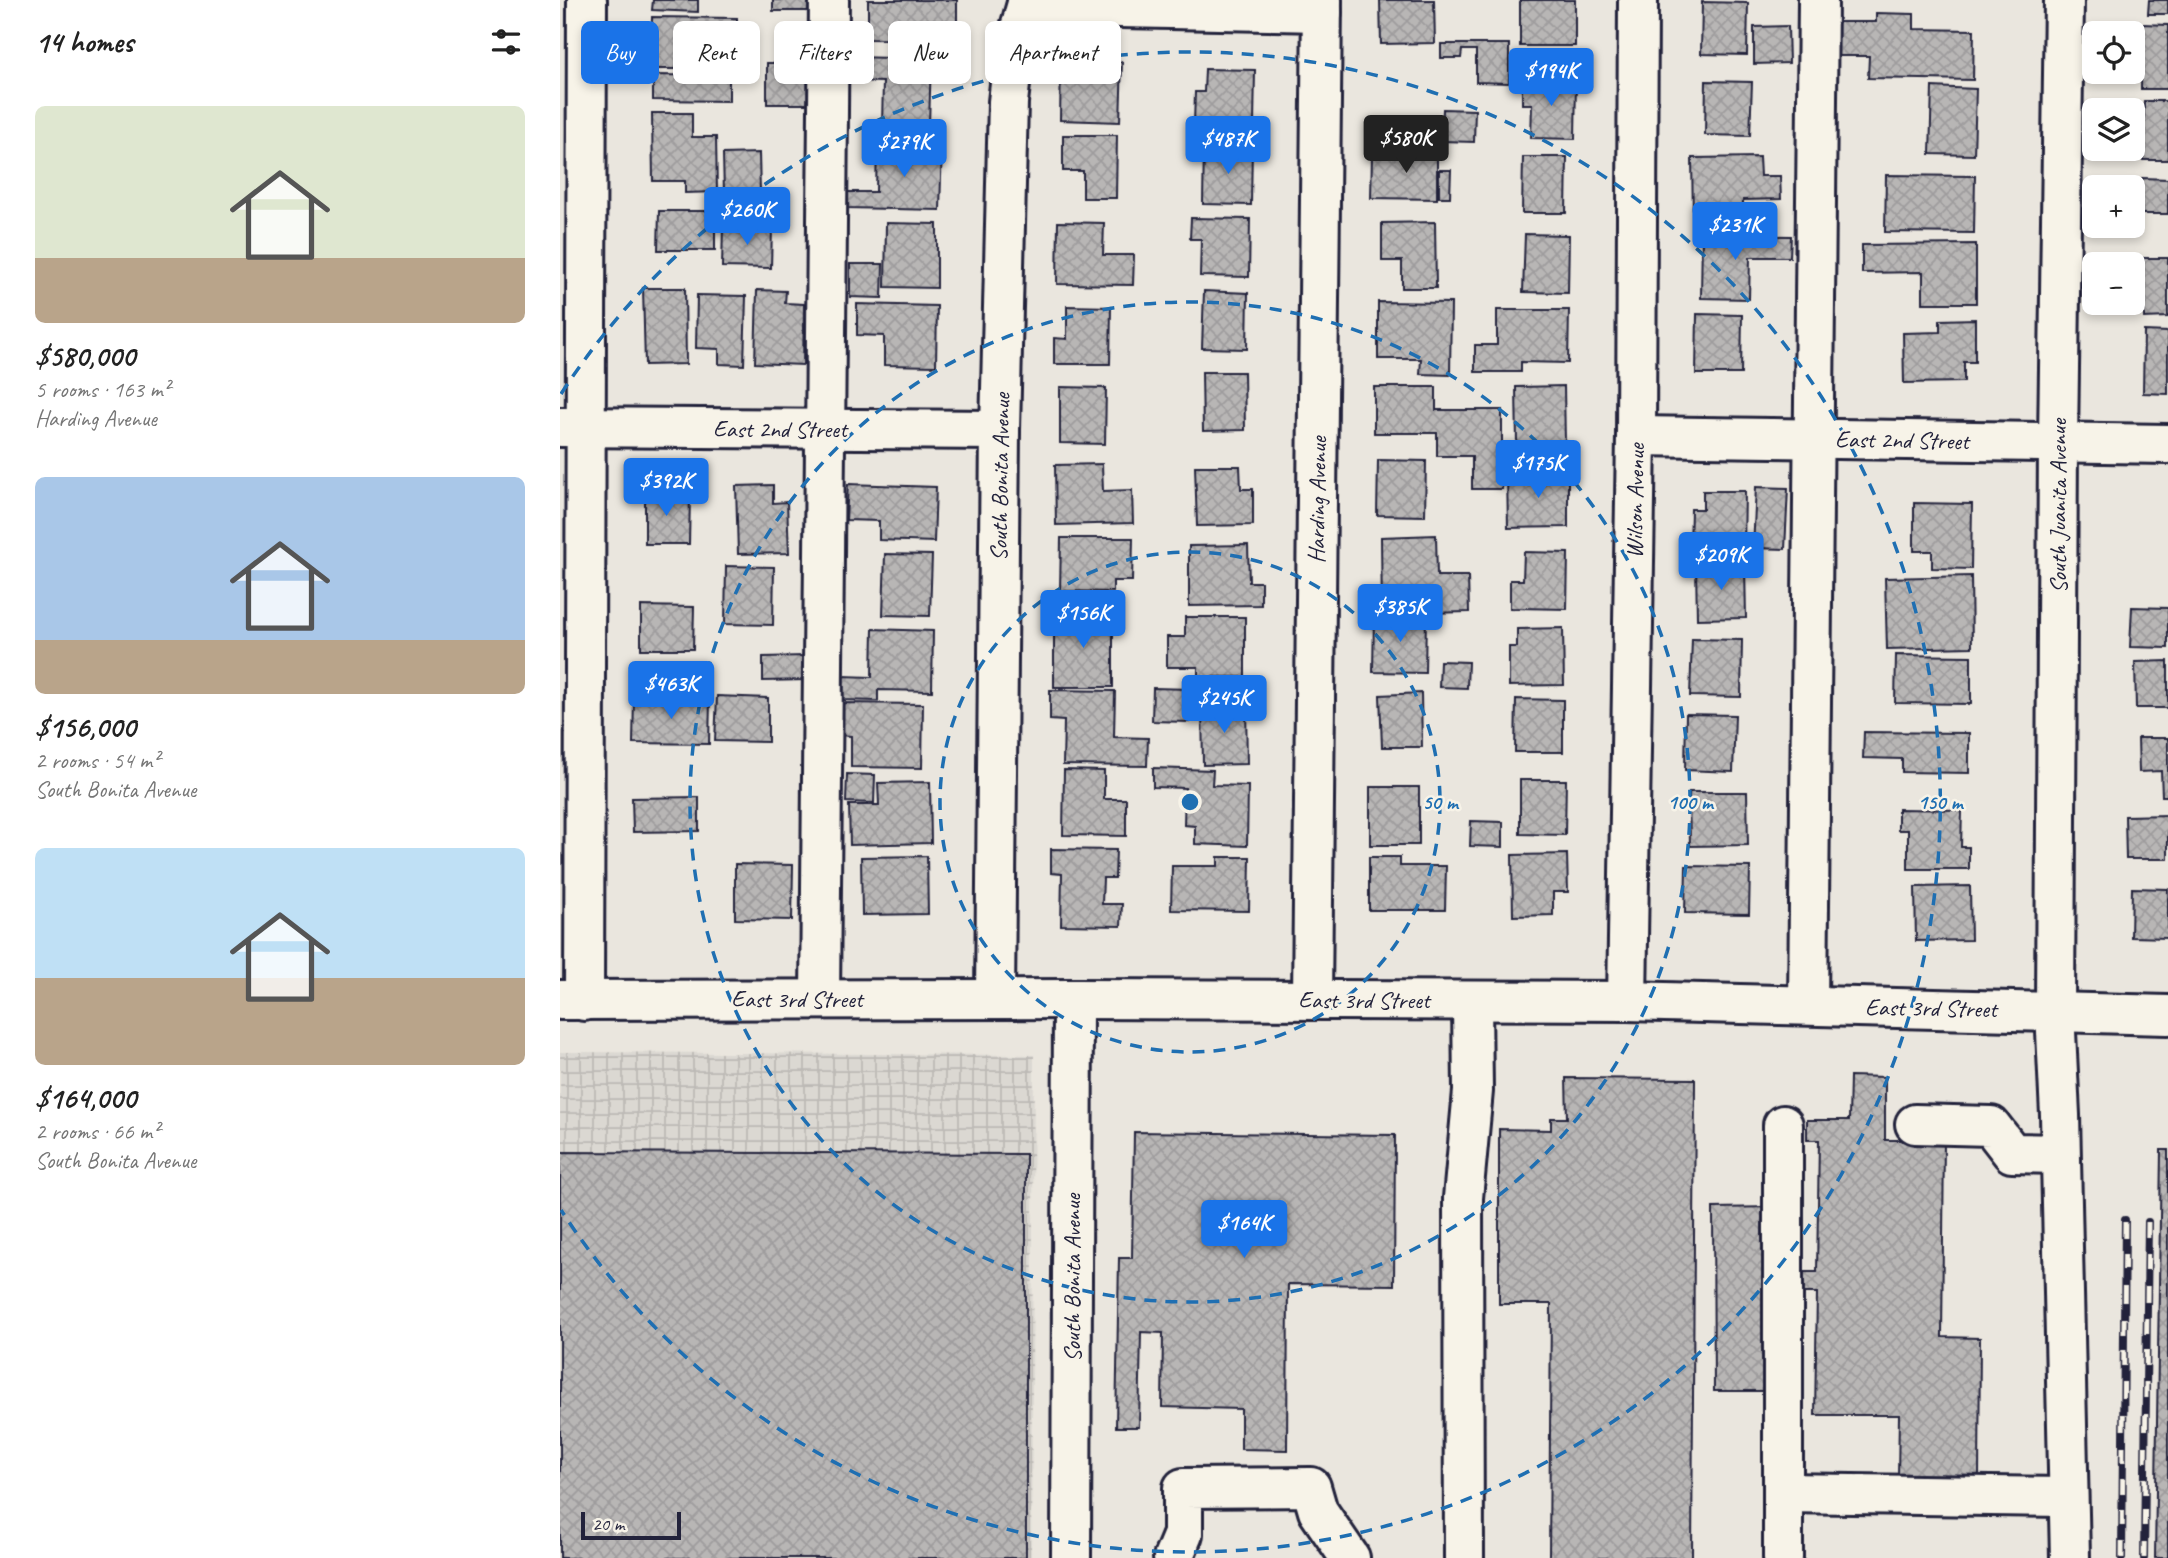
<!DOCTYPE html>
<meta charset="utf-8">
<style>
:root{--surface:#fff;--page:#f2f2f2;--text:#222;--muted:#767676;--accent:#1a73e8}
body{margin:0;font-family:Caveat,sans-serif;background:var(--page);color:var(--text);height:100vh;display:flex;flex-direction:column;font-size:26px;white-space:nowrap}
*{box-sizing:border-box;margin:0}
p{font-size:23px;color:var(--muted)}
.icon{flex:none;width:38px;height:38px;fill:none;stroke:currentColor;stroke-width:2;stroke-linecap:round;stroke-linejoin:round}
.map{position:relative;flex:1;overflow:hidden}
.sheet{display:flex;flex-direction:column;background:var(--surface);width:560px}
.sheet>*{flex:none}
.hud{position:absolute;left:21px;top:21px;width:665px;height:63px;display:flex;gap:14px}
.controls{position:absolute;left:1522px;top:21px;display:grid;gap:14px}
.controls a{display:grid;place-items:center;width:63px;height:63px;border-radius:10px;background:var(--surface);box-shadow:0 4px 10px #0003;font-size:35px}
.scale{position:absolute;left:21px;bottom:18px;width:100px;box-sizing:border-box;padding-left:7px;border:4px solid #22223b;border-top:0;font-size:19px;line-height:24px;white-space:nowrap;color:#22223b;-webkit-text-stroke:5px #f7f3e8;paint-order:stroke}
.price{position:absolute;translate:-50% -60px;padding:0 16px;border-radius:7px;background:var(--accent);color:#fff;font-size:23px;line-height:46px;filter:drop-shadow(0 2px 4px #0008)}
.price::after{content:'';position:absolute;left:50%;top:42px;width:21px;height:16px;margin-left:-10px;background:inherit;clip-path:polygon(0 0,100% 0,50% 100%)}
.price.selected{background:#222;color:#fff}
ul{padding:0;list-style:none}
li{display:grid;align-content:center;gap:14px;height:371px;padding:0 35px}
li span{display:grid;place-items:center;height:217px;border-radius:10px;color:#555}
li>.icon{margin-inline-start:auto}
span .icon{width:126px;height:126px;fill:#fffc;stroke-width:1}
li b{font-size:30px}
h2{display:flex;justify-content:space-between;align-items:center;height:84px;padding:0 35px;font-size:30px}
.tag{padding:0 24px;border-radius:10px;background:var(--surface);box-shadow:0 4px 10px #0003;font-size:24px;line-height:63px}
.tag.selected{background:var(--accent);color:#fff}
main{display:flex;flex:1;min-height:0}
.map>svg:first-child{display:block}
</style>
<main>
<section class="sheet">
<h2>14 homes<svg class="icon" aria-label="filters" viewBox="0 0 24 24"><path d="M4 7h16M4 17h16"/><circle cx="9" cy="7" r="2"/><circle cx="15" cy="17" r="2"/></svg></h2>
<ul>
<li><span style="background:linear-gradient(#dfe7d0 70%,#b9a48a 0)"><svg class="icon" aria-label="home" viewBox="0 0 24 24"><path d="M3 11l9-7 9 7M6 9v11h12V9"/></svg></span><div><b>$580,000</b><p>5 rooms · 163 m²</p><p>Harding Avenue</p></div></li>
<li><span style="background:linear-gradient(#a9c7e8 75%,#b9a48a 0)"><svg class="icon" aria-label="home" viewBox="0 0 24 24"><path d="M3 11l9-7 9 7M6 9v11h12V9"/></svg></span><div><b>$156,000</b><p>2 rooms · 54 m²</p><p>South Bonita Avenue</p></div></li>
<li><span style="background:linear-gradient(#bfe0f5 60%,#b9a48a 0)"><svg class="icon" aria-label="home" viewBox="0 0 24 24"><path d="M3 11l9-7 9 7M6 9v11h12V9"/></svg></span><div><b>$164,000</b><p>2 rooms · 66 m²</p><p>South Bonita Avenue</p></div></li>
</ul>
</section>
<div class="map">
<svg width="1608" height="1558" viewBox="0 0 1608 1558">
<defs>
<pattern id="industrial-grid" width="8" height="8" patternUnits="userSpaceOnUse" patternTransform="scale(1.75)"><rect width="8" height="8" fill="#dbd8d2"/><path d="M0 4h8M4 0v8" fill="none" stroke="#bcb9b5"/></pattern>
<pattern id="building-cross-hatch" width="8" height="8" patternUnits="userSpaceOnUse" patternTransform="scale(1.75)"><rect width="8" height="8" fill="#b8b6b5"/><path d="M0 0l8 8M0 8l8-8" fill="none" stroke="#9e9c9d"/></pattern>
</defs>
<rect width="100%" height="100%" fill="#eae6de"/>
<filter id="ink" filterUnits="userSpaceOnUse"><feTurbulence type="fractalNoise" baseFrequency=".0143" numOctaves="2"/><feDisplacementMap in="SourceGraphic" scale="14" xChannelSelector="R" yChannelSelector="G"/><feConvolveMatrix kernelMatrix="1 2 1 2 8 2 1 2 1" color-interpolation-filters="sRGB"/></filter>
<g filter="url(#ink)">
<polygon fill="url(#industrial-grid)" points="0,1052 474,1055 471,1558 0,1558"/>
<g fill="url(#building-cross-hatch)" stroke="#22223b" stroke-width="2">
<polygon points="93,0 138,0 138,12 92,10"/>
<rect x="213" y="0" width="35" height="11"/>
<polygon points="308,0 397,0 397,40 308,39"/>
<polygon points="820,0 874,0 875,43 821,44"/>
<rect x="960" y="0" width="55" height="46"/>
<polygon points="1589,0 1608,0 1608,14 1588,14"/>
<polygon points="1142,2 1188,3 1187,55 1141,54"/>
<polygon points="1316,13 1354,14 1354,29 1414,30 1413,80 1308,78 1309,56 1276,56 1277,22 1316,22"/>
<polygon points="92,17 177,18 177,69 91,69"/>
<polygon points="1582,24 1608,25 1608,89 1581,89"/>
<polygon points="1228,26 1229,63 1194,64 1194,27"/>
<polygon points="881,44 949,44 949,83 916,82 916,50 902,50 901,58 881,58"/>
<polygon points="293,57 371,59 369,125 322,124 323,82 292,81"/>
<polygon points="501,60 562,62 560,122 500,120"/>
<rect x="207" y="63" width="41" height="41"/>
<polygon points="645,69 695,70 694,125 634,124 635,92 644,92"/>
<polygon points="93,75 169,76 169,101 93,100"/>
<polygon points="962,80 1016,81 1015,139 971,138 972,104 962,104"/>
<polygon points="1146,81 1192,82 1190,136 1145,135"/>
<polygon points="1372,87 1416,89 1414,155 1370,154"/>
<polygon points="1584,101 1608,101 1608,160 1583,160"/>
<polygon points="883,109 915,110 914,142 882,141"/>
<polygon points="92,113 132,113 132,137 156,137 157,192 125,193 125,181 93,181"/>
<polygon points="503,135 557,135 556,198 523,198 523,171 503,171"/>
<polygon points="317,143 382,144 380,210 287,208 287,192 316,192"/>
<polygon points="644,146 692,147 691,205 643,204"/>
<polygon points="843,147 877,147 877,199 811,198 812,155 843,156"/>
<polygon points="199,153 200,192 164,193 163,154"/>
<polygon points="963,157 1007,157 1006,213 962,213"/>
<polygon points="1199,157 1200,176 1220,176 1221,199 1183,200 1183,216 1133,217 1132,158"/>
<polygon points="879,170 891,170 890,197 879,197"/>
<polygon points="1326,175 1415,176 1414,233 1325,232"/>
<polygon points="1582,178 1608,179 1608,214 1581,214"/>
<polygon points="99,211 155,211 155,250 98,250"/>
<polygon points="631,218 690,219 689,277 640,276 641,239 630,239"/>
<polygon points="498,222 544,223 543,255 574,255 573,285 497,284"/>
<polygon points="875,222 876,288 842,288 842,261 822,261 822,223"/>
<polygon points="326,223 377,224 377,288 325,287"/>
<polygon points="163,226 212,228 211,268 162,267"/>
<polygon points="965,234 1009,235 1008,293 963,292"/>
<polygon points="1142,235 1231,236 1230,257 1190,257 1189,299 1141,298"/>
<polygon points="1416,244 1416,303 1363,303 1363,272 1302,273 1302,245"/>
<polygon points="1583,258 1608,258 1608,317 1584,318"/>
<polygon points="290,264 323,264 322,298 290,297"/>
<polygon points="83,288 125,288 126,364 85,365"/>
<polygon points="197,290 226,291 225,303 244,304 243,365 195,363"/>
<polygon points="644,291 688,293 687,349 642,348"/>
<polygon points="137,295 186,296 184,365 159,364 159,349 136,348"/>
<polygon points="818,302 891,303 890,375 860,374 861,359 818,359"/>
<polygon points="297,304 377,306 376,366 324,365 324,336 297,335"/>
<polygon points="507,306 551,307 550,364 494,364 494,338 507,339"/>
<polygon points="937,310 1009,310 1008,363 961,362 961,372 915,372 915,345 937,345"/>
<polygon points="1137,314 1182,315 1181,374 1136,374"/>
<polygon points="1415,319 1415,362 1404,362 1404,382 1344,383 1343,333 1380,332 1380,320"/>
<polygon points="1584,331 1608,332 1608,394 1583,393"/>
<polygon points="642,372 684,372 685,430 643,431"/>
<polygon points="1004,386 1005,443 957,444 956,387"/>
<polygon points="500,387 546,388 545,444 500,443"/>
<polygon points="814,387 876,387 876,410 942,410 942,489 912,489 912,456 877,456 877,433 814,433"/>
<polygon points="818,460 866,461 865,516 817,515"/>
<polygon points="542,464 543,491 572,490 573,523 496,525 495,465"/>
<polygon points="635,466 680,466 681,489 693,489 693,525 637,526"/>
<polygon points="947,473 1008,473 1008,527 948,528"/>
<polygon points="288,484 376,487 374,542 319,540 319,521 286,520"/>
<polygon points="213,485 213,503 227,502 229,553 178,554 176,486"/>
<polygon points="85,487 103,487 103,495 130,496 129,544 85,544"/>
<polygon points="1196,487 1228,488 1225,549 1193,548"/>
<polygon points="1143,491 1185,491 1184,548 1130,548 1131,509 1143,509"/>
<polygon points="1354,503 1412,504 1411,569 1372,568 1372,551 1354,551"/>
<polygon points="876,535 877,576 908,576 909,612 822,614 821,537"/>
<polygon points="501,538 573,538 572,581 553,581 553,592 500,591"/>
<polygon points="688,545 689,582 701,582 701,605 629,606 629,546"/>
<polygon points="964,552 1008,553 1007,609 950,608 950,580 963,580"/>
<polygon points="325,554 372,555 370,616 323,615"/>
<polygon points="166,566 214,567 213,625 165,624"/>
<polygon points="1185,566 1186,618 1137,619 1136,567"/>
<polygon points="1411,576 1412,647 1327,649 1325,578"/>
<polygon points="81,606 134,607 133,649 81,649"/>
<polygon points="1572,607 1608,608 1608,648 1570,647"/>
<polygon points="494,613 553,614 553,687 494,687"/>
<polygon points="814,615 866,616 865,673 813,672"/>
<polygon points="625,617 685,617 685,677 638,677 638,667 607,667 607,637 625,637"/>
<polygon points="1003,628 1004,685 949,686 949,647 957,647 957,629"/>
<polygon points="313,629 373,631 372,691 318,690 318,701 282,700 283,676 312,677"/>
<polygon points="1132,639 1182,640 1181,697 1130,696"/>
<polygon points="1336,655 1411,656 1411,704 1335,703"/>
<polygon points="245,656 246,680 203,681 203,657"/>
<polygon points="880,661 908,662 907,688 879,687"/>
<polygon points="1608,661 1608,708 1576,708 1575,662"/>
<polygon points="593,688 630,689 629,722 592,721"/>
<polygon points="490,690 555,691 554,737 588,738 587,766 503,765 504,721 490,720"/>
<polygon points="861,693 862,747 822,747 820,695"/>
<polygon points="157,696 208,698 208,742 155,741"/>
<polygon points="74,698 150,700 149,744 73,743"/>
<polygon points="956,699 1003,700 1003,752 955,752"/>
<polygon points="278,703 363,704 362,768 291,767 291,736 278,735"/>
<polygon points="686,706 687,764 643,765 642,707"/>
<polygon points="1126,714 1175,715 1173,772 1125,770"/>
<polygon points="1304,732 1409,733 1409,773 1342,772 1342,759 1303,758"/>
<polygon points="1578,738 1608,738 1608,796 1602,796 1601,771 1579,772"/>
<polygon points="593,768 653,770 652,785 688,786 687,846 635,844 635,826 624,825 625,788 593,787"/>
<polygon points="504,770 544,771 544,799 566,799 566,836 503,835"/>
<polygon points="287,774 315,775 314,803 286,802"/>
<polygon points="960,780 1006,780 1005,835 960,834"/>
<polygon points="370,782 371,843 290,845 289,805 319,805 318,783"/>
<rect x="810" y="787" width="49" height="58"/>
<polygon points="1129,792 1187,792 1188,845 1130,846"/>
<polygon points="139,797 139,831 73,832 72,798"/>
<polygon points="1338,809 1402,810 1401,847 1409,847 1409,869 1348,869 1348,830 1338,830"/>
<polygon points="1608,815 1608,859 1566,859 1565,816"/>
<polygon points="911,821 943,822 943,847 910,846"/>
<polygon points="491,849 556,850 555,878 543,878 542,904 562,904 561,926 501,925 502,874 491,873"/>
<polygon points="1007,854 1008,892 993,892 993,915 953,916 952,855"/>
<polygon points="367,856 368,914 302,915 301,857"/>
<polygon points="658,857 690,857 689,911 611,910 612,866 658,866"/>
<polygon points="809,857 840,857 840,866 886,866 885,910 809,910"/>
<polygon points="175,864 233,865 232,920 175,919"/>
<polygon points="1126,866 1190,867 1189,914 1125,913"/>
<polygon points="1410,886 1411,940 1356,941 1355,887"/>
<polygon points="1572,888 1608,889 1608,938 1571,937"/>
<polygon points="1290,1076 1325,1077 1325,1140 1384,1140 1382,1337 1420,1338 1419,1479 1338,1478 1339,1415 1255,1415 1257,1293 1244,1293 1244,1272 1257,1272 1259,1140 1247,1140 1247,1120 1289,1120"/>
<polygon points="1006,1078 1135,1079 1132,1558 989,1558 991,1304 939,1304 939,1129 991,1130 991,1118 1007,1118"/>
<polygon points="574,1132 835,1135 834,1285 728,1284 727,1450 681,1449 681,1409 602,1407 603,1333 581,1332 579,1427 556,1427 559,1258 572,1258"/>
<polygon points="1601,1150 1608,1150 1608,1558 1595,1558"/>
<polygon points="0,1152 466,1154 466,1558 0,1558"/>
<polygon points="1215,1207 1216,1391 1154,1391 1153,1208"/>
</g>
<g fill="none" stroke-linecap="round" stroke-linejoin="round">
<defs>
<g id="minor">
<polyline points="1504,0 1498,442 1495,1011 1500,1115 1510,1558"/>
<polyline points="467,3 512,7 762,12"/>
<polyline points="0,427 440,430"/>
<polyline points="1076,436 1608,444"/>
<polyline points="260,999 269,0"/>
<polyline points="435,999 440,430 448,102 454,49 468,0"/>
<polyline points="0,1000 513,999 1067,1001 1608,1015"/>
<polyline points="752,1000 762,0"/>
<polyline points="24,1001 27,0"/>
<polyline points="1067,1001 1076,436 1078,0"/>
<polyline points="1248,1005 1258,0"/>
<polyline points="1355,1124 1431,1126 1452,1153 1500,1154"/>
<polyline points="1223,1125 1223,1558"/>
<polyline points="1223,1493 1508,1497"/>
<polyline points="511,1558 513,999"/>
<polyline points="613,1558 623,1534 623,1488 751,1487 758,1511 790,1558"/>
<polyline points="904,1558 903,1198 913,1091 912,1001"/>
</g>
</defs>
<use href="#minor" stroke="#22223b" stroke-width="44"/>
<use href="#minor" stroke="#f7f3e8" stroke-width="38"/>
<defs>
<g id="rail">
<polyline points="1562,1558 1565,1220"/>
<polyline points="1584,1558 1588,1222"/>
</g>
</defs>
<use href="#rail" stroke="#22223b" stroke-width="8"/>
<use href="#rail" stroke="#f7f3e8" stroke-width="5" stroke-dasharray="16" stroke-linecap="butt"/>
</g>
</g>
<g fill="none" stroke="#1f6fb2" stroke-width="3.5" stroke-dasharray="12 9">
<circle cx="630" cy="802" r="250"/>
<circle cx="630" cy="802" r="500"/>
<path d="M1 394A750 750 0 1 1 1 1210"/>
</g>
<g text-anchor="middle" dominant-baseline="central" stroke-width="5" stroke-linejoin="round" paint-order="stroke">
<g font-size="24" fill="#22223b" stroke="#f7f3e8">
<text x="220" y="429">East 2nd Street</text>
<text transform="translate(1342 440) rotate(1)">East 2nd Street</text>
<text transform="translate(440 477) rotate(-89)">South Bonita Avenue</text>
<text transform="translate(757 500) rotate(-89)">Harding Avenue</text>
<text transform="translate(1075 501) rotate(-89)">Wilson Avenue</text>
<text transform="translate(1498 506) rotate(-90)">South Juanita Avenue</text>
<text x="237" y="999">East 3rd Street</text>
<text x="804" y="1000">East 3rd Street</text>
<text transform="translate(1371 1008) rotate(1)">East 3rd Street</text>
<text transform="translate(512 1278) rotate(-90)">South Bonita Avenue</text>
</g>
</g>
<circle cx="630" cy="802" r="10" fill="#1f6fb2" stroke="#f7f3e8" stroke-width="3.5"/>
<g font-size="21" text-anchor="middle" font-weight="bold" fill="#1f6fb2" stroke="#f7f3e8" stroke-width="5" stroke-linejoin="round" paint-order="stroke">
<text x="880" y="809">50 m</text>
<text x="1130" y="809">100 m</text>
<text x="1380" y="809">150 m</text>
</g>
</svg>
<div class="controls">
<a><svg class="icon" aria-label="locate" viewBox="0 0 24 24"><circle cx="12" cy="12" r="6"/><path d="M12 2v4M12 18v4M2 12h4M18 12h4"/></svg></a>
<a><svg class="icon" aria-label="layers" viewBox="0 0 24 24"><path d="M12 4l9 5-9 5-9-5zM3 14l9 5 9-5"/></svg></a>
<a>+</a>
<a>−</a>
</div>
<div class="scale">20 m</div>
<b class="price" style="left:991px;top:108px">$194K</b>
<b class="price selected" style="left:846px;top:175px">$580K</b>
<b class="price" style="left:668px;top:176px">$487K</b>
<b class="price" style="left:344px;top:179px">$279K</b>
<b class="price" style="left:187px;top:247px">$260K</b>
<b class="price" style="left:1175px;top:262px">$231K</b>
<b class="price" style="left:978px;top:500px">$175K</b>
<b class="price" style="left:106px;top:518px">$392K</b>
<b class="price" style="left:1161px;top:592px">$209K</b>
<b class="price" style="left:840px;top:644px">$385K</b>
<b class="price" style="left:523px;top:650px">$156K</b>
<b class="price" style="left:111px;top:721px">$463K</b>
<b class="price" style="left:664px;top:735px">$245K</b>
<b class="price" style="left:684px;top:1260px">$164K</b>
<div class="hud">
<a class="tag selected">Buy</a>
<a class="tag">Rent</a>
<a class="tag">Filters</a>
<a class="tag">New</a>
<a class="tag">Apartment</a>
</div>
</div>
</main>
